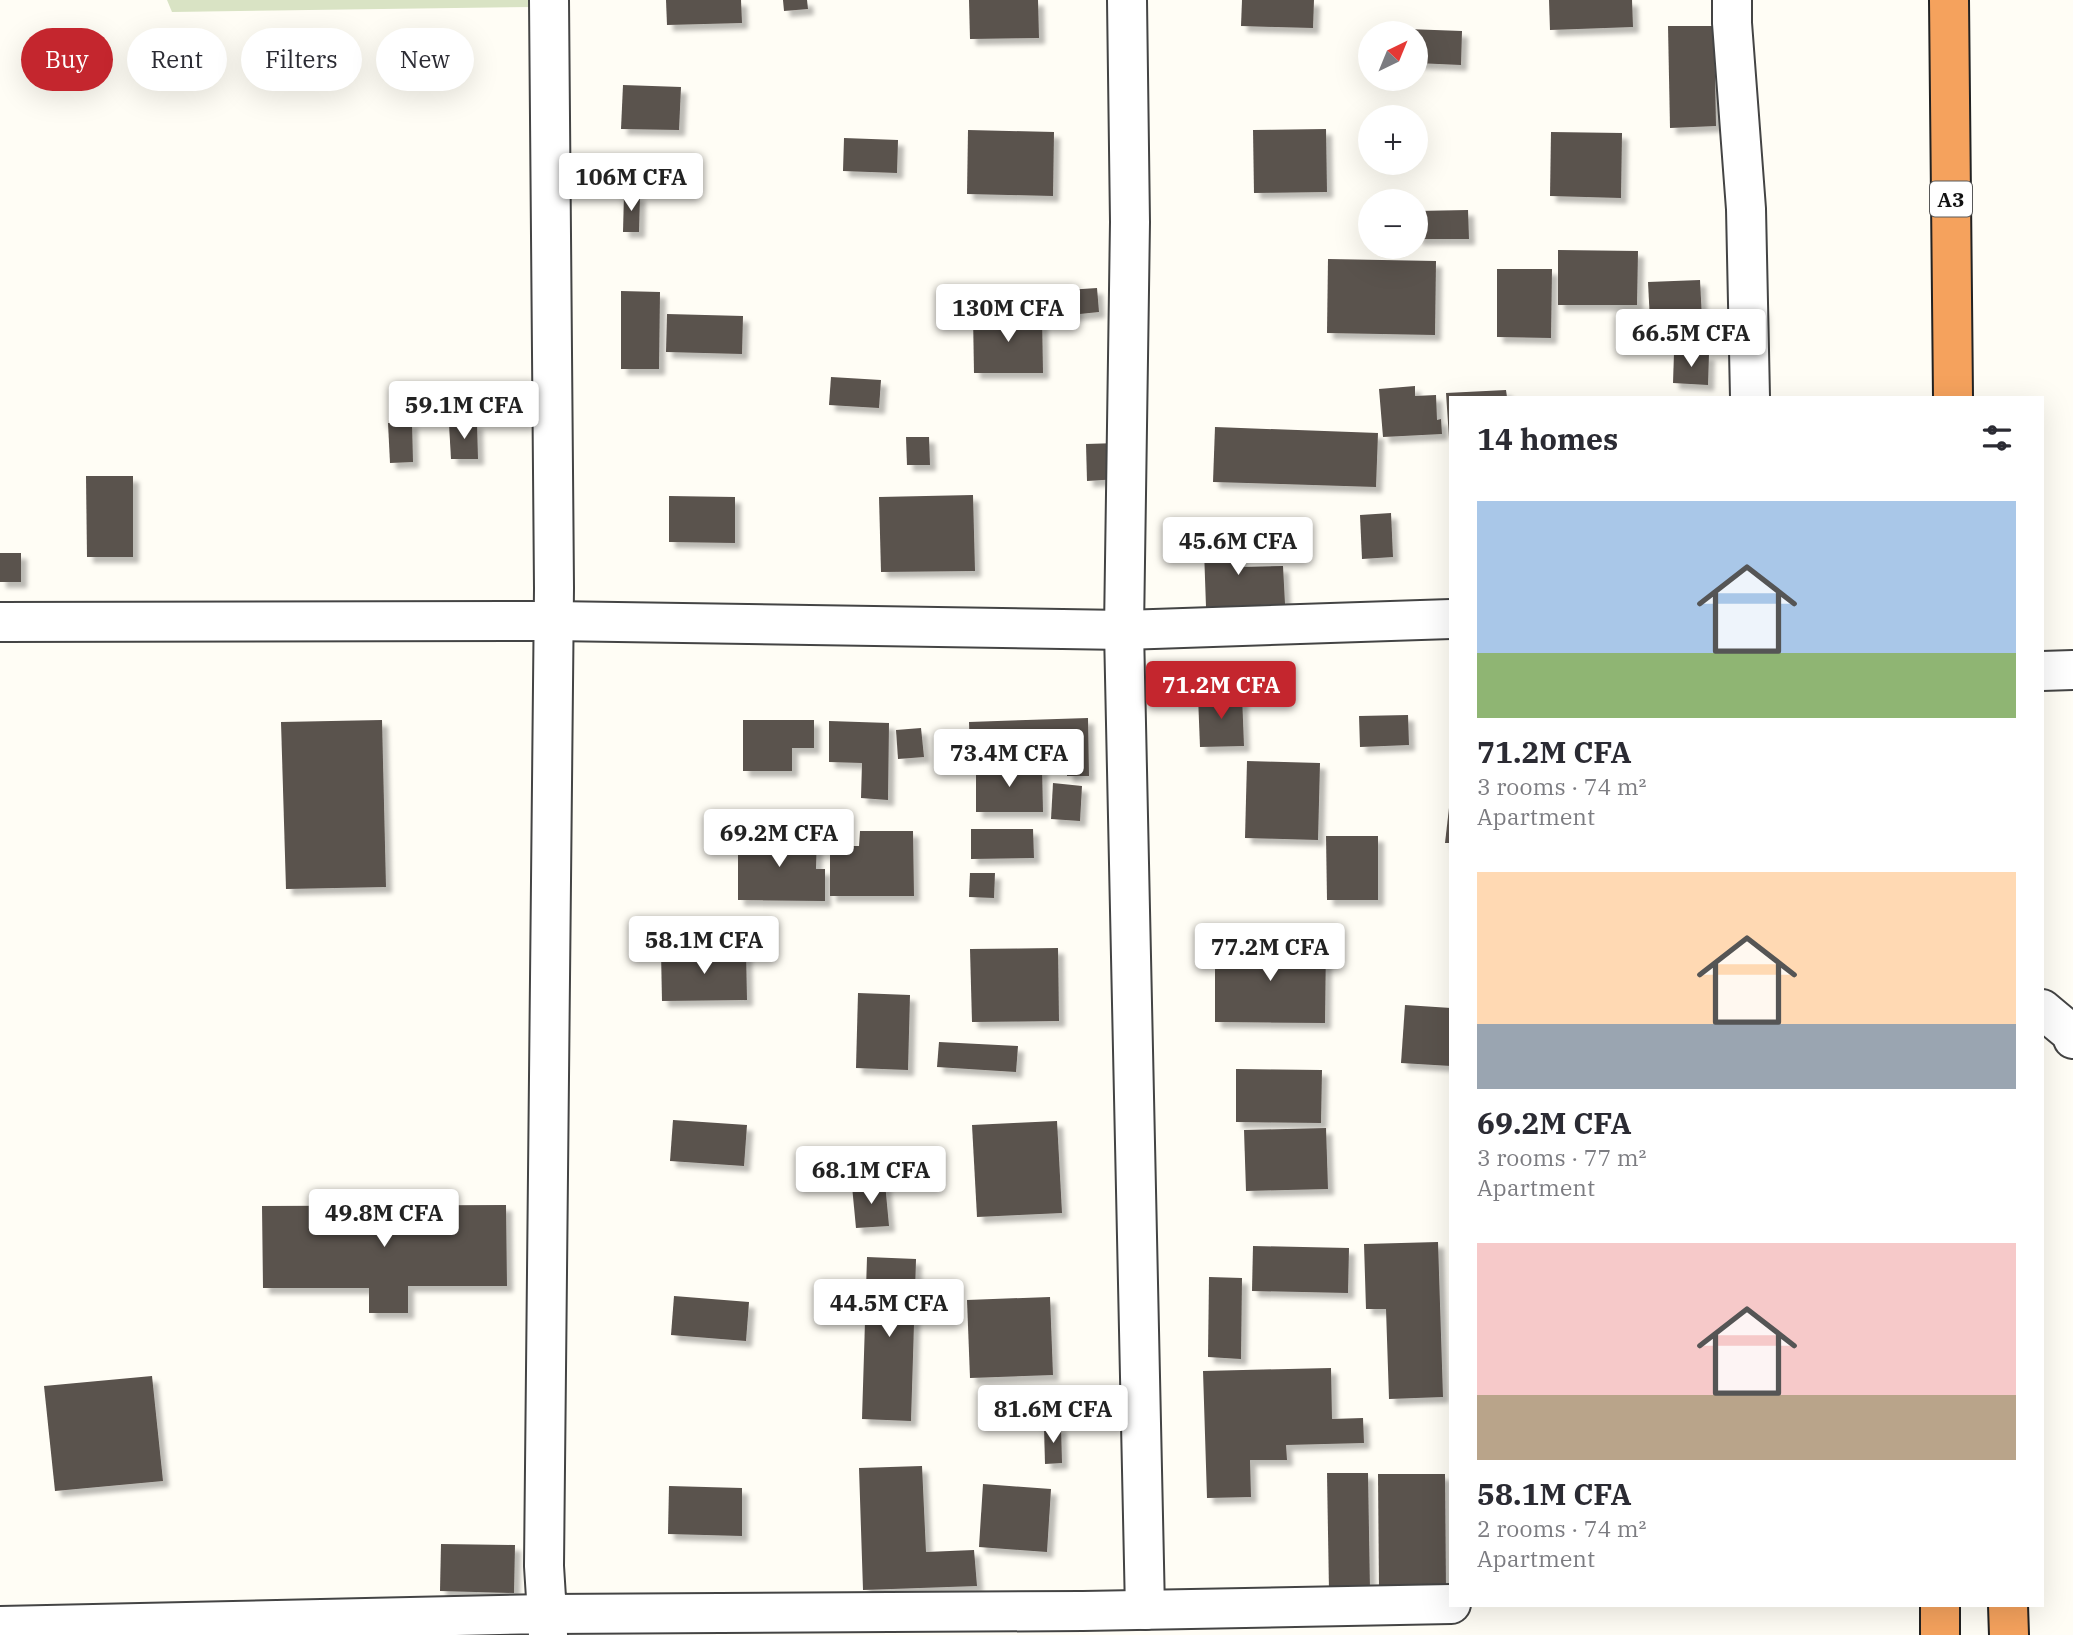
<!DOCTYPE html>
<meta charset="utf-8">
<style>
:root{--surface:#fff;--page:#f7f7f7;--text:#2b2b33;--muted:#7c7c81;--accent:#c4262e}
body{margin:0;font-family:"IBM Plex Serif",serif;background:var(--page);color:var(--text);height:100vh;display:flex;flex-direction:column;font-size:26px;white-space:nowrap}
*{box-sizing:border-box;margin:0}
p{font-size:23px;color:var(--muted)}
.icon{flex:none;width:38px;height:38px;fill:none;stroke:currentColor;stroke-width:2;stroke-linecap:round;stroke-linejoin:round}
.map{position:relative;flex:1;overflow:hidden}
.side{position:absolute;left:1449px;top:396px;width:595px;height:1211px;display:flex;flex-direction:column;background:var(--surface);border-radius:0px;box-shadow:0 7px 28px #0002}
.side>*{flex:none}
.top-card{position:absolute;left:21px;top:28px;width:665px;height:63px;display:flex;gap:14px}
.needle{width:46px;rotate:43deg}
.fabs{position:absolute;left:1358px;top:21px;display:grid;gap:14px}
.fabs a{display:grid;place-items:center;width:70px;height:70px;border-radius:50%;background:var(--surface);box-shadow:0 7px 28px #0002;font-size:35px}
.price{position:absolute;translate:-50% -60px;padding:0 16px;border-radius:7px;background:#fff;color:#222;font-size:23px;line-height:46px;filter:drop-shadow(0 2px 4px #0008)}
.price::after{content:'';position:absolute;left:50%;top:42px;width:21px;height:16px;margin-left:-10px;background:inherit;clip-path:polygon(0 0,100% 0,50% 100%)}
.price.current{background:var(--accent);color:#fff}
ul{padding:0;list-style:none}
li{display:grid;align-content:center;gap:14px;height:371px;padding:0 28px}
li span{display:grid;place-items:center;height:217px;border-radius:0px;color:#555}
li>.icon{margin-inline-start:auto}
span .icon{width:126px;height:126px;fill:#fffc;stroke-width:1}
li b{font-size:30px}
h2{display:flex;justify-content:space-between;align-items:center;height:84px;padding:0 28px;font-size:30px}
.chip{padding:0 24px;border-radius:32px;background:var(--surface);box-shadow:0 7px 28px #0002;font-size:24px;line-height:63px}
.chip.current{background:var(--accent);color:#fff}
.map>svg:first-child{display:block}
</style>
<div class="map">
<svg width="2073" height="1635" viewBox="0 0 2073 1635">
<defs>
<filter id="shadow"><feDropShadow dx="6" dy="6" stdDeviation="2" flood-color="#0004"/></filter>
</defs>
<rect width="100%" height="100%" fill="#fffdf5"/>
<polygon fill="#d9e3c4" points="167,0 531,0 531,7 172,12"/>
<g fill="#5a524d" filter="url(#shadow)">
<polygon points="666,0 741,0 742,23 667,25"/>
<polygon points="783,0 807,0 808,9 784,11"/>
<polygon points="969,0 1038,0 1039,38 970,39"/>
<polygon points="1242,0 1314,0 1313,28 1241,26"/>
<polygon points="1549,0 1632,0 1633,27 1550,30"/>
<polygon points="1668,26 1714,26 1716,126 1670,128"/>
<polygon points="1407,29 1462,31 1461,65 1416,63 1416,33 1406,33"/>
<polygon points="623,85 681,87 679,130 621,129"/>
<polygon points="1326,129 1327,192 1254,193 1253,130"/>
<polygon points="968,130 1054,132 1053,196 967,194"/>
<polygon points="1551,132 1622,133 1621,198 1550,196"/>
<polygon points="844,138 898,140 897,173 843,171"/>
<polygon points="624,194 640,195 639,232 623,232"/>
<polygon points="1468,210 1469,239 1416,239 1416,211"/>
<polygon points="1558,250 1638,251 1637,305 1558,305"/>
<polygon points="1328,259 1436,261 1435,335 1327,333"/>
<polygon points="1497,269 1552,269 1551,338 1497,337"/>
<polygon points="1700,280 1702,319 1650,321 1648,282"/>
<polygon points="1097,288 1099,312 1070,315 1067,290"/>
<polygon points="621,291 660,292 659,369 621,369"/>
<polygon points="667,314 743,316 742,354 666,352"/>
<polygon points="973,315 1042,315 1043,373 974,373"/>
<polygon points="1674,353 1709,354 1708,385 1673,383"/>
<polygon points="831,377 881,380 879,408 829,405"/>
<polygon points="1415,386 1415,396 1436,395 1437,420 1441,419 1442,434 1383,437 1379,389"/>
<polygon points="1506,390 1507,397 1451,397 1451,438 1449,438 1446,393"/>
<polygon points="473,402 474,418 443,420 441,403"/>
<polygon points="412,422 413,462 390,463 388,423"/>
<polygon points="477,423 478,459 451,459 449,424"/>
<polygon points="1215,427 1378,433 1376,487 1213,482"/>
<polygon points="906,437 929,437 930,465 907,465"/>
<polygon points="1118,443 1119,479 1087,481 1086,444"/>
<polygon points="86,476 133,476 133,557 87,557"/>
<polygon points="973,495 975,571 881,572 879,497"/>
<polygon points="669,496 735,497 735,543 669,542"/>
<polygon points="1391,513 1393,557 1362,559 1360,515"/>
<polygon points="1216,520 1218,549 1238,548 1240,567 1283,566 1285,604 1206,607 1203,521"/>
<rect x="0" y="553" width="21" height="29"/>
<polygon points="1242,695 1244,746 1200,747 1198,696"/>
<polygon points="1408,715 1409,745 1360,747 1359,716"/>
<polygon points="1088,718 1089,776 1067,776 1067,753 970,756 969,722"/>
<polygon points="382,720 386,887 286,889 281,722"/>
<polygon points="743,720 814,720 814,748 792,748 792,771 743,771"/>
<polygon points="829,721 889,723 888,800 861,798 862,763 829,762"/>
<polygon points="921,728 924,757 898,759 896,730"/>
<polygon points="1247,761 1320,763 1318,840 1245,838"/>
<polygon points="1042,766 1043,812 976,812 976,767"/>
<polygon points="1053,783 1082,786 1080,821 1051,819"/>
<polygon points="1449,808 1451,808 1451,843 1445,843"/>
<polygon points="971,829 1033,829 1034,858 971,859"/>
<polygon points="860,831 913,831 914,896 830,896 830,846 859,846"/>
<polygon points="738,835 817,836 816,869 825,869 825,901 738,900"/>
<polygon points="1326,836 1378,836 1378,900 1327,900"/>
<polygon points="970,873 995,873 994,898 969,897"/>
<polygon points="1215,943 1326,944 1325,1023 1215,1022"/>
<polygon points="1058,948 1059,1021 972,1022 970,949"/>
<polygon points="746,951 747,1000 662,1001 661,952"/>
<polygon points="858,993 910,995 908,1070 856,1068"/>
<polygon points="1405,1005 1451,1008 1451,1066 1401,1063"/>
<polygon points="939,1042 1018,1046 1016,1072 937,1067"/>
<polygon points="1236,1069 1322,1070 1321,1123 1236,1122"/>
<polygon points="673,1120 747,1125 744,1166 670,1161"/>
<polygon points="1057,1121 1062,1213 977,1217 972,1125"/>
<polygon points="1326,1128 1328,1189 1246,1191 1244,1130"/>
<polygon points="885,1183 889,1226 856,1228 852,1186"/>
<polygon points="506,1205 507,1286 408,1286 408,1313 369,1313 369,1288 263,1288 262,1206"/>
<polygon points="1438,1242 1443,1397 1389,1399 1386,1309 1366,1309 1364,1244"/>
<polygon points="1253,1246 1349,1248 1348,1293 1252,1291"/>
<polygon points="867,1257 916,1259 911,1421 862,1419"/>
<polygon points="1209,1277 1242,1278 1241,1359 1208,1357"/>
<polygon points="674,1296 749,1302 746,1341 671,1335"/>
<polygon points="1050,1297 1053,1375 970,1378 967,1300"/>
<polygon points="1331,1368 1332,1419 1363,1418 1364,1443 1286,1445 1287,1460 1250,1460 1251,1497 1207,1498 1203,1371"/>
<polygon points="152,1376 163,1481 55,1491 44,1386"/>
<polygon points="1061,1426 1062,1463 1045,1464 1044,1427"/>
<polygon points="922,1466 926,1552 974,1550 977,1586 863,1590 859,1468"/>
<polygon points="1327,1473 1368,1473 1370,1591 1329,1591"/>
<polygon points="1378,1474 1445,1474 1446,1591 1379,1591"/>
<polygon points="983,1484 1051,1489 1047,1552 979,1547"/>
<polygon points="669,1486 742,1488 742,1536 668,1534"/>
<polygon points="441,1544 515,1545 514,1593 440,1591"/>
</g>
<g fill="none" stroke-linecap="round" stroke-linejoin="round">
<defs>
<g id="minor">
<polyline points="549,0 554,588 544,1566 547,1614 1083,1611 1451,1604"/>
<polyline points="1127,0 1130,222 1124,630 1145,1610"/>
<polyline points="1732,0 1732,23 1746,209 1750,397"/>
<polyline points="0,622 553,621 1124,630 1451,619"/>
<polyline points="2042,671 2073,670"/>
<polyline points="2042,1009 2071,1033 2073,1039"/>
<polyline points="0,1626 547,1614 548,1635"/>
</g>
<g id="highway">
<polyline points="1949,0 1953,397"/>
<polyline points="1940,1605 1940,1635"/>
<polyline points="2008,1605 2009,1635"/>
</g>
</defs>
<use href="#minor" stroke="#444" stroke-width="42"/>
<use href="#highway" stroke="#222" stroke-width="42"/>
<use href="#minor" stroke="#fff" stroke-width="38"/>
<use href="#highway" stroke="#f5a25d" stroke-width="38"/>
</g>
<g text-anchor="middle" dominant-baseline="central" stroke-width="7" stroke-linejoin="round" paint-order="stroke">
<rect fill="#fff" stroke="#585858" stroke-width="2" x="1930" y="181.5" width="42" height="35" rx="5"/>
<g font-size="21" font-weight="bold" fill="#111">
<text x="1951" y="199">A3</text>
</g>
</g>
</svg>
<div class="fabs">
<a><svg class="needle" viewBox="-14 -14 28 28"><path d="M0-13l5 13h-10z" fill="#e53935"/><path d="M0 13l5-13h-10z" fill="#7c7c81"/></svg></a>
<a>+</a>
<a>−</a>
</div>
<b class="price" style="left:631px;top:213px">106M CFA</b>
<b class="price" style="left:1008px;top:344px">130M CFA</b>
<b class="price" style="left:1691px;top:369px">66.5M CFA</b>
<b class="price" style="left:464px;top:441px">59.1M CFA</b>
<b class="price" style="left:1238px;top:577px">45.6M CFA</b>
<b class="price current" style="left:1221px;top:721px">71.2M CFA</b>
<b class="price" style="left:1009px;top:789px">73.4M CFA</b>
<b class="price" style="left:779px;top:869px">69.2M CFA</b>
<b class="price" style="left:704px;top:976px">58.1M CFA</b>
<b class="price" style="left:1270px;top:983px">77.2M CFA</b>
<b class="price" style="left:871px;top:1206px">68.1M CFA</b>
<b class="price" style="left:384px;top:1249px">49.8M CFA</b>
<b class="price" style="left:889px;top:1339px">44.5M CFA</b>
<b class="price" style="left:1053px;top:1445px">81.6M CFA</b>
<div class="top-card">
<a class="chip current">Buy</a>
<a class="chip">Rent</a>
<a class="chip">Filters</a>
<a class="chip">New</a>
</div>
<section class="side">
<h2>14 homes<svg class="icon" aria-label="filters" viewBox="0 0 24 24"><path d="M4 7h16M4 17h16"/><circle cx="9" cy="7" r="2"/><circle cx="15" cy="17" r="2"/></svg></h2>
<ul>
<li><span style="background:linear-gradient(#a9c7e8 70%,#8fb573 0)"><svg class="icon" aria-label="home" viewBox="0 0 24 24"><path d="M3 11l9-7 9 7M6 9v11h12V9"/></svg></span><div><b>71.2M CFA</b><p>3 rooms · 74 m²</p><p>Apartment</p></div></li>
<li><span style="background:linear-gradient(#ffd9b3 70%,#9aa5b1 0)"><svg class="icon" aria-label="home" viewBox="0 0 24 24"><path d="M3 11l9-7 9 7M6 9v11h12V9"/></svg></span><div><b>69.2M CFA</b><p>3 rooms · 77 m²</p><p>Apartment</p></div></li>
<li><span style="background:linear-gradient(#f6c9c9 70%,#b9a48a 0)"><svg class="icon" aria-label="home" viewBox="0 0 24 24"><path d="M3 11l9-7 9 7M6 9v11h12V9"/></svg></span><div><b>58.1M CFA</b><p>2 rooms · 74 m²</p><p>Apartment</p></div></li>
</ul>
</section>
</div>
